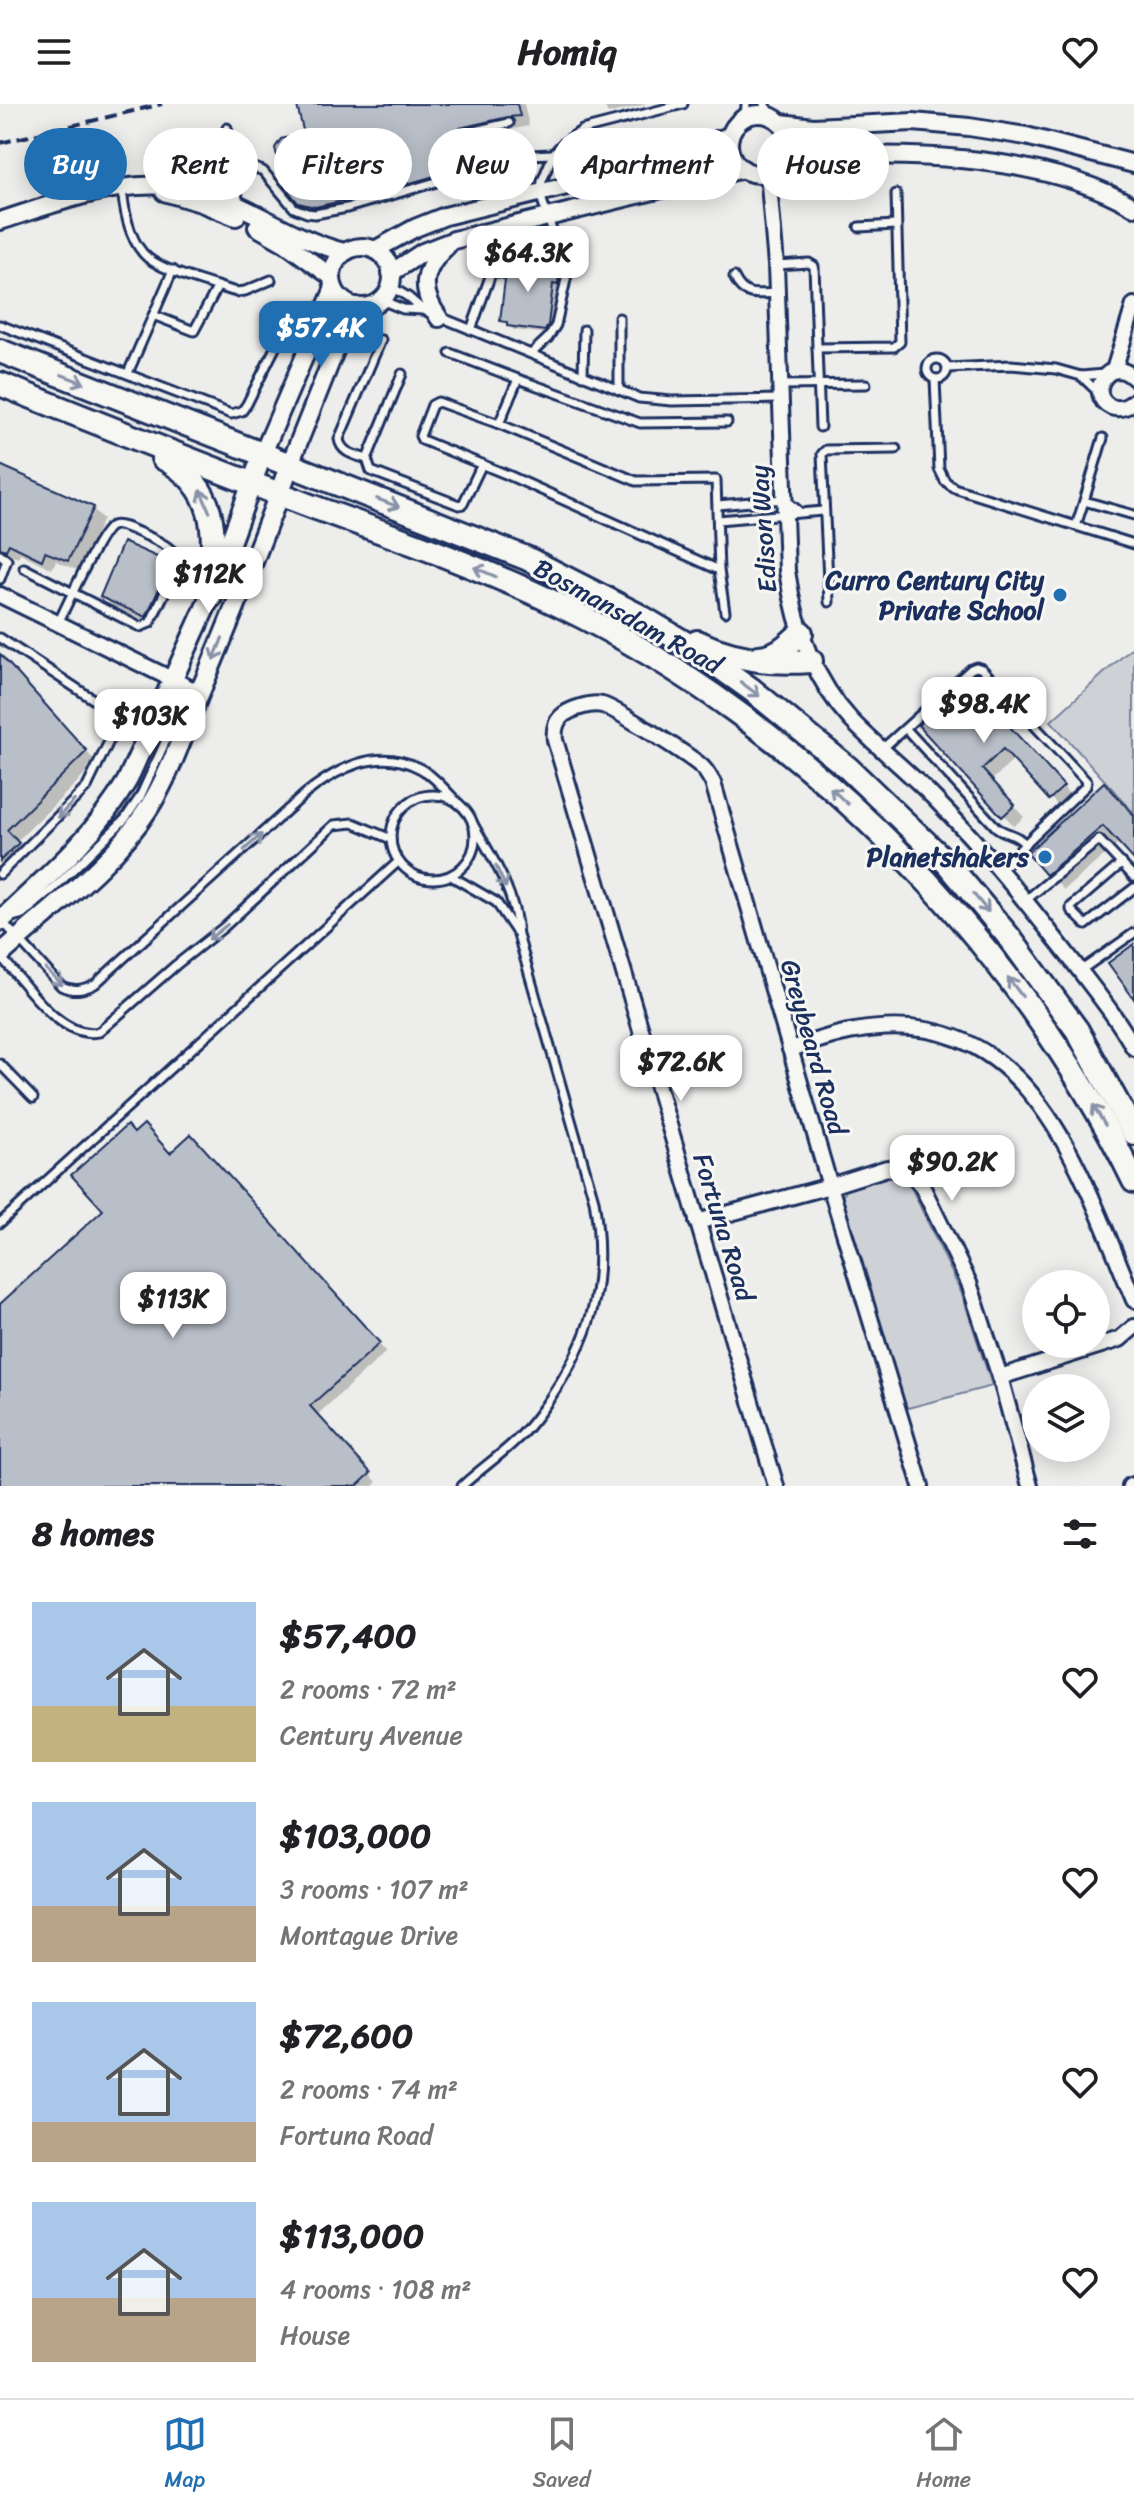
<!DOCTYPE html>
<meta charset="utf-8">
<style>
:root{--surface:#fff;--page:#f6f6f6;--text:#202124;--muted:#757577;--line:#e0e0e0;--accent:#1f6fb2}
body{margin:0;font-family:Sriracha,sans-serif;background:var(--page);color:var(--text);height:100vh;display:flex;flex-direction:column;font-size:30px;white-space:nowrap}
*{box-sizing:border-box;margin:0}
p{font-size:26px;color:var(--muted)}
.icon{flex:none;width:44px;height:44px;fill:none;stroke:currentColor;stroke-width:2;stroke-linecap:round;stroke-linejoin:round}
.map{position:relative;height:1382px;overflow:hidden}
.details{display:flex;flex-direction:column;background:var(--surface);flex:1}
.details>*{flex:none}
.guide{position:absolute;left:24px;top:24px;width:1086px;height:72px;display:flex;gap:16px}
.controls{position:absolute;left:1022px;top:1166px;display:grid;gap:16px}
.controls a{display:grid;place-items:center;width:88px;height:88px;border-radius:50%;background:var(--surface);box-shadow:0 4px 20px #0003;font-size:40px}
.price{position:absolute;translate:-50% -68px;padding:0 18px;border-radius:16px;background:#fff;color:#222;font-size:26px;line-height:52px;filter:drop-shadow(0 2px 4px #0008)}
.price::after{content:'';position:absolute;left:50%;top:48px;width:24px;height:18px;margin-left:-12px;background:inherit;clip-path:polygon(0 0,100% 0,50% 100%)}
.price.selected{background:var(--accent);color:#fff}
ul{padding:0;list-style:none}
li{display:flex;align-items:center;gap:24px;height:200px;padding:0 32px}
li span{display:grid;place-items:center;flex:none;width:224px;height:160px;border-radius:0px;color:#555}
li>.icon{margin-inline-start:auto}
span .icon{width:96px;height:96px;fill:#fffc;stroke-width:1}
li b{font-size:34px}
h2{display:flex;justify-content:space-between;align-items:center;height:96px;padding:0 32px;font-size:34px}
.pill{padding:0 28px;border-radius:36px;background:var(--surface);box-shadow:0 4px 20px #0003;font-size:28px;line-height:72px}
.pill.selected{background:var(--accent);color:#fff}
header{display:flex;justify-content:space-between;align-items:center;height:104px;padding:0 32px;background:var(--surface);font-size:36px;font-weight:700}
.menu{display:flex;justify-content:space-around;align-items:center;height:112px;border-top:2px solid var(--line);background:var(--surface);font-size:22px;color:var(--muted)}
.menu a{display:grid;justify-items:center;gap:4px}
.menu .selected{color:var(--accent)}
.map>svg:first-child{display:block}
</style>
<header><svg class="icon" aria-label="menu" viewBox="0 0 24 24"><path d="M4 6h16M4 12h16M4 18h16"/></svg>Homiq<svg class="icon" aria-label="heart" viewBox="0 0 24 24"><path d="M12 20l-8-8c-3-5 5-10 8-4 3-6 11-1 8 4z"/></svg></header>
<div class="map">
<svg width="1134" height="1382" viewBox="0 0 1134 1382">
<rect width="100%" height="100%" fill="#edeeec"/>
<filter id="ink" filterUnits="userSpaceOnUse"><feTurbulence type="fractalNoise" baseFrequency=".0125" numOctaves="2"/><feDisplacementMap in="SourceGraphic" scale="16" xChannelSelector="R" yChannelSelector="G"/><feConvolveMatrix kernelMatrix="1 2 1 2 8 2 1 2 1" color-interpolation-filters="sRGB"/></filter>
<g filter="url(#ink)">
<g fill="#ced2d7" stroke="#74809a" stroke-width="2">
<polygon points="1134,542 1134,709 1051,617"/>
<polygon points="885,1069 899,1072 910,1081 962,1190 992,1282 904,1305 841,1094 850,1082"/>
</g>
<g fill="#0003">
<polygon points="315,0 524,0 529,22 470,34 466,39 452,42 461,77 377,102 327,113 311,109 299,97 306,31"/>
<polygon points="604,0 647,0 608,10"/>
<polygon points="558,164 563,169 562,184 557,184 552,226 550,230 514,226 507,221 502,217 506,179 501,173"/>
<polygon points="0,363 93,405 103,415 79,467 56,457 52,465 20,449 18,454 0,446"/>
<polygon points="170,461 181,471 157,522 113,503 102,492"/>
<polygon points="0,553 97,659 16,738 28,751 0,778"/>
<polygon points="978,590 1073,694 1061,705 1015,655 991,677 1024,713 1014,722 921,621"/>
<polygon points="1104,680 1134,712 1134,753 1120,738 1064,786 1030,749"/>
<polygon points="135,1031 171,1052 199,1040 386,1248 317,1311 377,1378 373,1382 0,1382 0,1202 106,1106"/>
</g>
<g fill="#b9bfc8" stroke="#1b2f5e" stroke-width="2">
<polygon points="306,0 517,0 520,12 508,13 460,24 455,29 443,32 452,67 365,92 315,103 298,99 285,83 275,44 281,35 304,30 297,2"/>
<polygon points="512,157 559,162 558,181 553,180 548,221 545,227 507,222 507,218 500,217 505,175 498,174 499,166 502,159"/>
<polygon points="0,361 94,403 68,457 45,448 42,456 9,440 6,446 0,444"/>
<polygon points="123,438 171,459 146,513 100,493"/>
<polygon points="0,550 87,647 7,726 19,739 0,757"/>
<polygon points="968,577 1064,682 1049,696 1003,645 982,665 1015,701 1002,713 918,621"/>
<polygon points="1104,678 1134,711 1134,756 1103,722 1046,771 1027,749"/>
<polygon points="1134,840 1134,895 1108,859"/>
<polygon points="144,1020 170,1049 191,1030 380,1239 310,1302 371,1369 357,1382 0,1382 0,1200 103,1106 71,1071 127,1021 134,1029"/>
</g>
<g fill="none" stroke-linecap="round" stroke-linejoin="round">
<defs>
<g id="service">
<polyline points="764,0 773,13"/>
<polyline points="745,14 746,0"/>
<polyline points="227,24 237,74 238,101"/>
<polyline points="482,26 490,62"/>
<polyline points="461,30 509,19"/>
<polyline points="236,66 255,64 263,67 294,104 307,109 315,110 347,104 529,51 553,50"/>
<path d="M122,85C124,106 130,139 148,154C165,168 214,181 236,188L245,187L271,176"/>
<polyline points="859,123 896,121"/>
<polyline points="776,161 809,159 814,162 820,323"/>
<path d="M734,173C744,194 756,190 777,189"/>
<polyline points="390,182 408,193 423,206"/>
<polyline points="381,196 403,205 423,206 639,294 672,297 781,295"/>
<polyline points="153,211 194,227 218,182"/>
<polyline points="619,214 619,286"/>
<polyline points="0,221 231,310 242,307 247,300 275,244"/>
<polyline points="471,226 497,153 557,141"/>
<path d="M381,236L339,335C341,349 355,351 367,355L371,367L459,401L463,400L482,360"/>
<polyline points="817,244 894,243 900,238 896,90"/>
<polyline points="450,249 518,275 499,320"/>
<polyline points="532,249 548,234 556,221 567,171 565,158 557,141 540,90 542,77 553,50 561,41 582,26 683,0"/>
<circle cx="937" cy="265" r="10"/>
<polyline points="947,264 1011,261 1056,265 1081,272 1104,270"/>
<polyline points="128,269 173,166"/>
<polyline points="583,272 584,226"/>
<polyline points="1081,272 1099,289"/>
<polyline points="518,275 640,319 727,318"/>
<polyline points="935,275 939,365 945,377 954,384 1134,440"/>
<polyline points="780,281 866,280"/>
<polyline points="367,355 402,270"/>
<polyline points="1084,397 1103,334"/>
<polyline points="718,401 784,395 800,408"/>
<polyline points="718,416 823,407"/>
<polyline points="1076,422 1084,397 1134,411"/>
<polyline points="0,450 7,456 0,475"/>
<path d="M24,464L140,523L150,519L179,459C176,445 160,438 147,432C139,429 120,418 112,422C100,426 66,504 58,519"/>
<polyline points="719,466 508,371 422,336 420,332 432,301 438,298 499,320 636,377 716,376 719,466 725,508"/>
<polyline points="829,498 822,350 826,346 896,345"/>
<polyline points="0,534 108,605 114,619 113,629 87,683 0,770"/>
<path d="M906,625L996,723C1006,731 1016,729 1025,740"/>
<polyline points="882,645 971,565 976,563 982,565 1087,678 1086,682 1025,740 1001,766"/>
<circle cx="433" cy="733" r="42"/>
<polyline points="1122,759 1071,803 1071,806 1086,821 1134,784"/>
<polyline points="451,772 496,798 517,829"/>
<polyline points="1026,796 1099,736 1134,773"/>
<polyline points="12,813 23,810 54,784 125,715 140,693 166,636 176,608 173,587"/>
<path d="M2,817L61,882C74,888 83,886 95,880L305,690C336,665 377,643 417,663C433,670 447,688 460,701"/>
<path d="M0,852C25,878 59,936 99,928L176,861L224,823L334,721L353,719L391,735"/>
<polyline points="1080,867 1134,829"/>
<polyline points="0,960 33,994"/>
<polyline points="0,1119 399,757"/>
<path d="M462,1382C478,1367 497,1354 514,1338C531,1323 544,1304 556,1285C597,1222 606,1170 594,1096L518,831C516,790 493,754 473,720"/>
</g>
<g id="minor">
<path d="M768,69L776,161L787,467C795,522 813,575 851,616C878,644 909,668 936,696C986,747 1030,802 1074,859C1095,887 1117,913 1134,944"/>
<polyline points="1114,266 1134,201"/>
<path d="M1134,274C1109,249 1085,291 1111,303C1120,306 1128,303 1134,297"/>
<polyline points="0,491 200,589"/>
<path d="M790,945C811,939 833,930 855,927C1032,896 1080,1068 1134,1196"/>
<polyline points="697,1118 830,1082 887,1064 909,1068 922,1082 969,1179 1000,1273 1030,1382"/>
<polyline points="1000,1273 1120,1235 1134,1223"/>
<path d="M776,1382L555,636C554,628 555,619 561,613C569,605 592,598 602,601C613,603 694,654 703,664C707,668 710,674 713,679L830,1082L921,1382"/>
<polyline points="1130,1382 1134,1381"/>
</g>
<g id="tertiary">
<circle cx="759" cy="40" r="30"/>
<polyline points="781,19 813,23 913,18 969,23 1026,32 1134,60"/>
<path d="M784,57C888,46 1042,48 1134,103"/>
<polyline points="164,88 201,99 236,113"/>
<path d="M0,117C72,94 146,64 221,94C263,111 300,137 344,148"/>
<polyline points="257,123 285,139 332,173"/>
<circle cx="362" cy="173" r="30"/>
<polyline points="375,146 415,124 445,112 587,77 730,32"/>
<polyline points="391,169 423,148 454,136 743,65"/>
<path d="M439,214C419,186 422,165 447,142"/>
<polyline points="263,349 334,184"/>
<polyline points="290,360 343,227 356,202"/>
</g>
<g id="secondary">
<path d="M0,817C47,773 95,732 127,677L210,493L263,349"/>
<path d="M0,851C50,805 111,763 148,705C171,669 184,627 200,588C232,512 262,437 290,360"/>
</g>
<g id="primary">
<polyline points="0,247 526,454 638,511 690,542 752,586 848,664 947,759 1009,833 1077,926 1134,1029"/>
<path d="M0,280C102,321 205,362 308,401C393,432 479,462 561,502C802,619 1017,836 1134,1077"/>
<path d="M163,354C223,386 214,435 210,493"/>
<path d="M697,538C733,555 772,560 811,557"/>
<path d="M759,553C778,552 787,541 801,529"/>
</g>
</defs>
<use href="#service" stroke="#1b2f5e" stroke-width="13"/>
<use href="#minor" stroke="#1b2f5e" stroke-width="20"/>
<use href="#tertiary" stroke="#1b2f5e" stroke-width="22"/>
<use href="#secondary" stroke="#1b2f5e" stroke-width="24"/>
<use href="#primary" stroke="#1b2f5e" stroke-width="28"/>
<use href="#service" stroke="#f6f6f2" stroke-width="7"/>
<use href="#minor" stroke="#f6f6f2" stroke-width="14"/>
<use href="#tertiary" stroke="#f6f6f2" stroke-width="16"/>
<use href="#secondary" stroke="#f6f6f2" stroke-width="18"/>
<use href="#primary" stroke="#f6f6f2" stroke-width="22"/>
<polyline stroke="#1b2f5e" stroke-width="4" stroke-dasharray="12 6" stroke-linecap="butt" points="0,39 162,0"/>
</g>
<defs><path id="oneway-shaft" d="M-6 0H5M1.5-3L5.5 0L1.5 3" fill="none" stroke-width="1.6" stroke-linecap="round" stroke-linejoin="round" transform="scale(2)"/></defs>
<g stroke="#8892a8">
<use href="#oneway-shaft" transform="translate(73 275) rotate(21)"/>
<use href="#oneway-shaft" transform="translate(205 397) rotate(-113)"/>
<use href="#oneway-shaft" transform="translate(388 399) rotate(21)"/>
<use href="#oneway-shaft" transform="translate(485 468) rotate(-157)"/>
<use href="#oneway-shaft" transform="translate(218 545) rotate(112)"/>
<use href="#oneway-shaft" transform="translate(750 585) rotate(37)"/>
<use href="#oneway-shaft" transform="translate(839 692) rotate(-137)"/>
<use href="#oneway-shaft" transform="translate(66 705) rotate(134)"/>
<use href="#oneway-shaft" transform="translate(253 738) rotate(-42)"/>
<use href="#oneway-shaft" transform="translate(501 773) rotate(65)"/>
<use href="#oneway-shaft" transform="translate(981 799) rotate(50)"/>
<use href="#oneway-shaft" transform="translate(218 828) rotate(141)"/>
<use href="#oneway-shaft" transform="translate(54 873) rotate(45)"/>
<use href="#oneway-shaft" transform="translate(1015 883) rotate(-127)"/>
<use href="#oneway-shaft" transform="translate(1099 1011) rotate(-121)"/>
</g>
</g>
<g fill="#1f6fb2" stroke="#f6f6f2" stroke-width="3">
<circle cx="1060" cy="491" r="8"/>
<circle cx="1045" cy="753" r="8"/>
</g>
<g text-anchor="middle" dominant-baseline="central" stroke-width="6" stroke-linejoin="round" paint-order="stroke">
<g font-size="26" fill="#1b2f5e" stroke="#f6f6f2">
<text transform="translate(763 425) rotate(-94)">Edison Way</text>
<text transform="translate(628 512) rotate(29)">Bosmansdam Road</text>
<text transform="translate(814 943) rotate(74)">Greybeard Road</text>
<text transform="translate(724 1123) rotate(73)">Fortuna Road</text>
</g>
<g font-size="26" font-weight="bold" fill="#1b2f5e" stroke="#f6f6f2" text-anchor="end">
<text x="1044" y="476">Curro Century City<tspan x="1044" dy="30">Private School</tspan></text>
<text x="1029" y="753">Planetshakers</text>
</g>
</g>
</svg>
<div class="controls">
<a><svg class="icon" aria-label="locate" viewBox="0 0 24 24"><circle cx="12" cy="12" r="6"/><path d="M12 2v4M12 18v4M2 12h4M18 12h4"/></svg></a>
<a><svg class="icon" aria-label="layers" viewBox="0 0 24 24"><path d="M12 4l9 5-9 5-9-5zM3 14l9 5 9-5"/></svg></a>
</div>
<b class="price" style="left:528px;top:190px">$64.3K</b>
<b class="price selected" style="left:321px;top:265px">$57.4K</b>
<b class="price" style="left:209px;top:511px">$112K</b>
<b class="price" style="left:984px;top:641px">$98.4K</b>
<b class="price" style="left:150px;top:653px">$103K</b>
<b class="price" style="left:681px;top:999px">$72.6K</b>
<b class="price" style="left:952px;top:1099px">$90.2K</b>
<b class="price" style="left:173px;top:1236px">$113K</b>
<div class="guide">
<a class="pill selected">Buy</a>
<a class="pill">Rent</a>
<a class="pill">Filters</a>
<a class="pill">New</a>
<a class="pill">Apartment</a>
<a class="pill">House</a>
</div>
</div>
<section class="details">
<h2>8 homes<svg class="icon" aria-label="filters" viewBox="0 0 24 24"><path d="M4 7h16M4 17h16"/><circle cx="9" cy="7" r="2"/><circle cx="15" cy="17" r="2"/></svg></h2>
<ul>
<li><span style="background:linear-gradient(#a9c7e8 65%,#c2b280 0)"><svg class="icon" aria-label="home" viewBox="0 0 24 24"><path d="M3 11l9-7 9 7M6 9v11h12V9"/></svg></span><div><b>$57,400</b><p>2 rooms · 72 m²</p><p>Century Avenue</p></div><svg class="icon" aria-label="heart" viewBox="0 0 24 24"><path d="M12 20l-8-8c-3-5 5-10 8-4 3-6 11-1 8 4z"/></svg></li>
<li><span style="background:linear-gradient(#a9c7e8 65%,#b9a48a 0)"><svg class="icon" aria-label="home" viewBox="0 0 24 24"><path d="M3 11l9-7 9 7M6 9v11h12V9"/></svg></span><div><b>$103,000</b><p>3 rooms · 107 m²</p><p>Montague Drive</p></div><svg class="icon" aria-label="heart" viewBox="0 0 24 24"><path d="M12 20l-8-8c-3-5 5-10 8-4 3-6 11-1 8 4z"/></svg></li>
<li><span style="background:linear-gradient(#a9c7e8 75%,#b9a48a 0)"><svg class="icon" aria-label="home" viewBox="0 0 24 24"><path d="M3 11l9-7 9 7M6 9v11h12V9"/></svg></span><div><b>$72,600</b><p>2 rooms · 74 m²</p><p>Fortuna Road</p></div><svg class="icon" aria-label="heart" viewBox="0 0 24 24"><path d="M12 20l-8-8c-3-5 5-10 8-4 3-6 11-1 8 4z"/></svg></li>
<li><span style="background:linear-gradient(#a9c7e8 60%,#b9a48a 0)"><svg class="icon" aria-label="home" viewBox="0 0 24 24"><path d="M3 11l9-7 9 7M6 9v11h12V9"/></svg></span><div><b>$113,000</b><p>4 rooms · 108 m²</p><p>House</p></div><svg class="icon" aria-label="heart" viewBox="0 0 24 24"><path d="M12 20l-8-8c-3-5 5-10 8-4 3-6 11-1 8 4z"/></svg></li>
</ul>
</section>
<nav class="menu">
<a class="selected"><svg class="icon" aria-label="map" viewBox="0 0 24 24"><path d="M3 6l6-2 6 2 6-2v14l-6 2-6-2-6 2zM9 4v14M15 6v14"/></svg>Map</a>
<a><svg class="icon" aria-label="saved" viewBox="0 0 24 24"><path d="M7 4h10v16l-5-4-5 4z"/></svg>Saved</a>
<a><svg class="icon" aria-label="home" viewBox="0 0 24 24"><path d="M3 11l9-7 9 7M6 9v11h12V9"/></svg>Home</a>
</nav>
